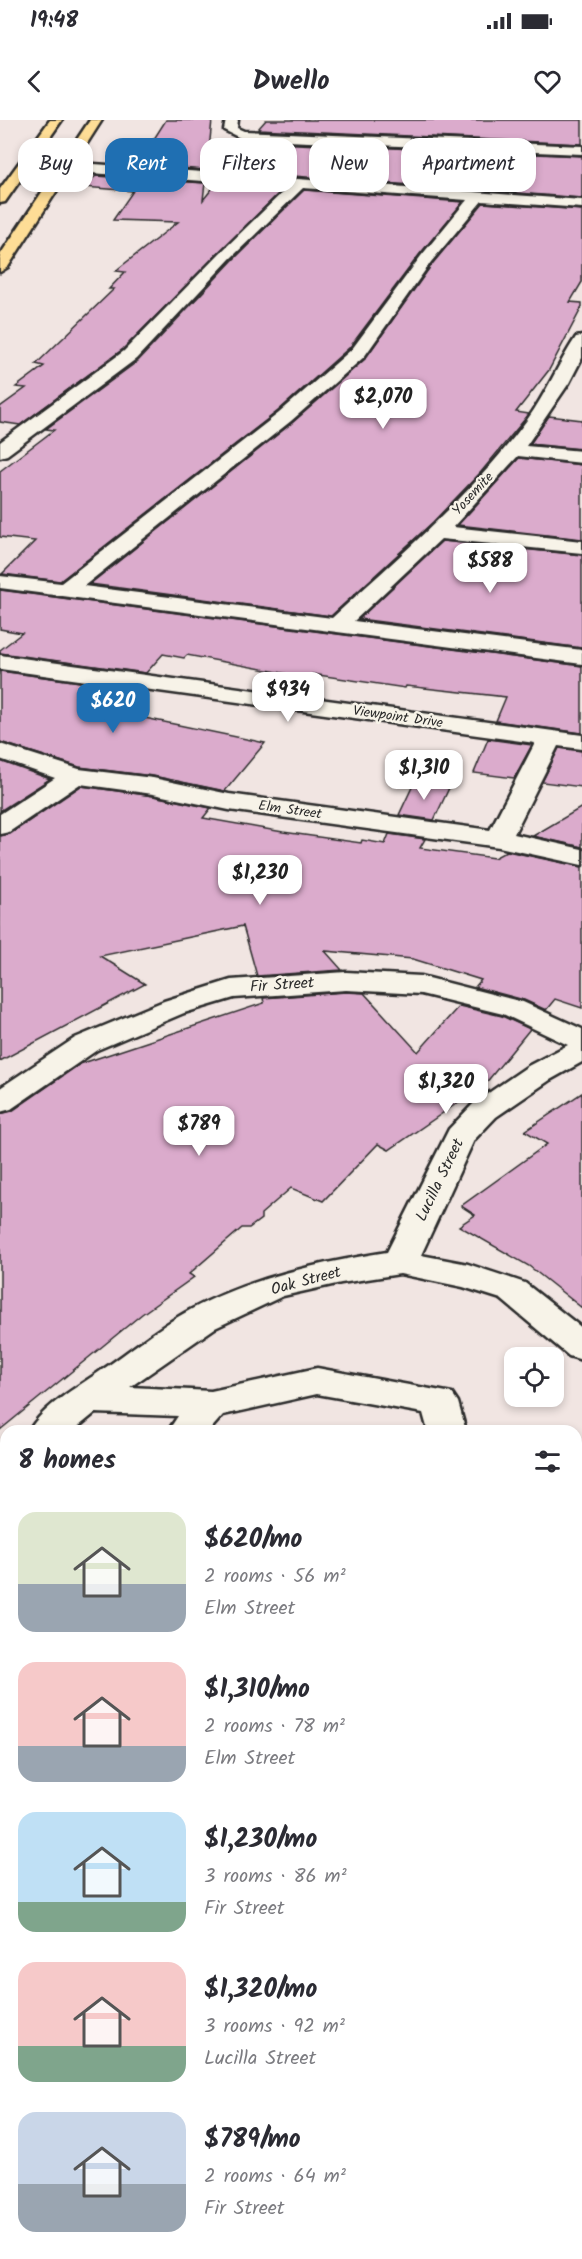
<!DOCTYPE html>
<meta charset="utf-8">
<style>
:root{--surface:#fff;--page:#f2f2f3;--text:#2b2b33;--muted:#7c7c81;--accent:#1f6fb2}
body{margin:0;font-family:Kalam,sans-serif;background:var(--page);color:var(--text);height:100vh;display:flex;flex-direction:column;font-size:22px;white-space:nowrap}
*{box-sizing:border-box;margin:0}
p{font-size:20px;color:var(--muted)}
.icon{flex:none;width:33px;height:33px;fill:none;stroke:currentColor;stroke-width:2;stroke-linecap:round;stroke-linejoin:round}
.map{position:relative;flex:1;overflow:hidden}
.drawer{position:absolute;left:0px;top:1305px;width:582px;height:834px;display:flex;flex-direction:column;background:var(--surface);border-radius:18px 18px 0 0;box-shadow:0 3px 9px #0003}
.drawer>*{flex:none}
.guide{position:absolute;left:18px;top:18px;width:546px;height:54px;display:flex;gap:12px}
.tools{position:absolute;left:504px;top:1227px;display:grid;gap:12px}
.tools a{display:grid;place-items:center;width:60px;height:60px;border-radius:12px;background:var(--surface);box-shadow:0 3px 9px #0003;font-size:30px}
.price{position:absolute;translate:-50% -51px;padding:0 14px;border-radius:12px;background:#fff;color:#222;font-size:20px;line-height:39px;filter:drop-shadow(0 2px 3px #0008)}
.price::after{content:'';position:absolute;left:50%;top:36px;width:18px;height:14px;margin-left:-9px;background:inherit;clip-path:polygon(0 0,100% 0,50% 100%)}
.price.selected{background:var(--accent);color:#fff}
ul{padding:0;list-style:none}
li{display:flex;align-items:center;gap:18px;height:150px;padding:0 18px}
li span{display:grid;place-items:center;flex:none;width:168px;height:120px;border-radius:18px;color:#555}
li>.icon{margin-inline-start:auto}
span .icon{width:72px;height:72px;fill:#fffc;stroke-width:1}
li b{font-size:26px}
h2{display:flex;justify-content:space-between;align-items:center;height:72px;padding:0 18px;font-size:26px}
.pill{padding:0 21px;border-radius:18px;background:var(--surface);box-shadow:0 3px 9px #0003;font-size:21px;line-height:54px}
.pill.selected{background:var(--accent);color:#fff}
.status{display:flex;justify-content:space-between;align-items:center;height:42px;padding:0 30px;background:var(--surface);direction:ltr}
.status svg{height:16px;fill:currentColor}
header{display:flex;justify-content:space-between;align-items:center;height:78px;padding:0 18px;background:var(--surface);font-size:27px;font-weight:700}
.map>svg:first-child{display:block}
</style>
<div class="status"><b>19:48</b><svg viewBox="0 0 49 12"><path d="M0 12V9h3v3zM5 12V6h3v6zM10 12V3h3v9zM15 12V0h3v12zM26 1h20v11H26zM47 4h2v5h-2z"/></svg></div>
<header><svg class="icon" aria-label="back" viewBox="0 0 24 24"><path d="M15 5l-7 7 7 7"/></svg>Dwello<svg class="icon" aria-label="heart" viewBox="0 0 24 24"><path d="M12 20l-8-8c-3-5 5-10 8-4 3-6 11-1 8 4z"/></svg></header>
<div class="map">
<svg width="582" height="2139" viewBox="0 0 582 2139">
<rect width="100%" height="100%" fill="#f1e5e2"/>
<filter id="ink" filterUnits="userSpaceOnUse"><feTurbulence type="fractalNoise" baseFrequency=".0167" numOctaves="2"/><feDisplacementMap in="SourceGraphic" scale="12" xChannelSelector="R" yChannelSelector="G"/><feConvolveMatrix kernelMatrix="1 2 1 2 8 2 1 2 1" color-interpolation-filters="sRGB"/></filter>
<g filter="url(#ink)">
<g fill="#dbabcc" stroke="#2b2b2b" stroke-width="1.5">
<polygon points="166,0 212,0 207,50 111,43 127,29 136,30 154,19"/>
<polygon points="266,0 582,0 582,24 258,9"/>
<polygon points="249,22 582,36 582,78 226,51"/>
<polygon points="96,56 205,63 203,80 216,64 283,69 123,229 20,305 0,302 0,287 26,268 16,267 44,246 36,244 114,169 109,169 125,152 116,151 119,148 178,102 113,100 133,71 83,67"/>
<polygon points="304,70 463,82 419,135 350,227 278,291 60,461 2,454 35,421 0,417 0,351 54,310 46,309 138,241 232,141"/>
<polygon points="483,83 582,90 582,162 570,182 582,183 582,187 549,250 516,292 529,294 525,299 481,352 433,402 331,496 90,464 292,303 365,239 433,143"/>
<polygon points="549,296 582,300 582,329 530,324"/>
<polygon points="519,338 582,345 582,419 458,405"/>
<polygon points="442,421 582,435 582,528 359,499"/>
<polygon points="0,470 582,546 582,613 496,601 506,577 406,566 405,568 312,554 309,558 187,535 184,538 163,534 146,553 0,533 0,530 22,513 0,509"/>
<polygon points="0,551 131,569 111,591 265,623 225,671 153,656 79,647 0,622"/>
<polygon points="488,619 532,625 514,658 474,653"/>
<polygon points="559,628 582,631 582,667 542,662"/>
<polygon points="0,641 50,659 0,691"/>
<polygon points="414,663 449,668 434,700 399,695"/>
<polygon points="81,666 153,676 211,688 203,698 283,712 361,723 362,720 385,724 389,714 425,719 420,728 494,738 507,731 582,747 582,888 555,879 546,890 524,880 475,867 481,860 413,839 325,831 342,850 257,856 243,806 100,836 145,864 0,941 0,716 10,714"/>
<polygon points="582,687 582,727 533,716"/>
<polygon points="346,872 364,873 418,932 459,886 502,896 530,909 472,980 466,977 389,1030 378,1024 323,1081 291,1068 261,1094 261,1099 249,1108 242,1108 189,1154 194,1157 142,1194 0,1310 0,994 12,991 80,944 264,883 263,878"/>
<polygon points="582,973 582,1188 529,1146 459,1106 475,1095 461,1086 547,1024 525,1011"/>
</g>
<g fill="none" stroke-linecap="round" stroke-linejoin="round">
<defs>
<g id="minor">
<polygon points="226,0 238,0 237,8 244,11 582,26 582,34 242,19 224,10"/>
<path d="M25,41L67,42L582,80V88L482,81L431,142L364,237L291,301L84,466L332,498C400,435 472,375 527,300C546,274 558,244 576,217L582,216V238L569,263L526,326L582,331V343L518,336L453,407L582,421V433L441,419L354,501L582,530V544L0,468V456L61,463L279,293L352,229L421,136L467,80L303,68L230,139L136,239L7,335L0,337V322L124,231L220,133L288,67L20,48L18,45Z"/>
<polygon points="0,535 582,615 582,629 558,626 514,714 582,729 582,745 499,727 229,690 153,674 80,664 9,712 0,714 0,694 55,658 0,639 0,624 79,649 153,658 229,674 490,710 535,623 0,549"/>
<path d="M346,852L421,856L523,882L582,909V942L550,960L496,997L474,1020L421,1135L468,1144L525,1163L582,1208V1240L569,1236L501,1179L463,1167L400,1154L341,1163L283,1176L215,1208L130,1267L211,1271L317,1248L452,1273L458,1282L466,1311H428L423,1293L317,1274L223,1295L209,1311H168L178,1296L95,1293L73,1311H29C43,1286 76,1268 99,1252C129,1232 158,1207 190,1190C252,1157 319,1143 387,1132L449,1009L474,983L528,946L568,925L503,894L421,874L346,870L234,878L184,893L97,930L11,989L0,992V968L75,918L164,881L231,860Z"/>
<polygon points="6,1332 6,1363 0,1365 0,1334"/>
<polygon points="576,1826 582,1828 582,1897 576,1894"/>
<polygon points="0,1911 6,1914 6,1965 0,1963"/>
<polygon points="576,2112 582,2115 582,2139 527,2139 530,2133 576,2133"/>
<polygon points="167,2133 226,2133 229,2139 170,2139"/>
</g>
<g id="major">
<polygon points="50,0 62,0 5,82 0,83 0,69"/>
<polygon points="90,0 102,0 8,147 0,152 0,135"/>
</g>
</defs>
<use href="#minor" stroke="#2b2b2b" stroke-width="5"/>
<use href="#major" stroke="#2b2b2b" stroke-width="5"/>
<use href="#minor" fill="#f7f3e8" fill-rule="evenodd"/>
<use href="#major" fill="#fedd96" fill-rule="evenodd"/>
</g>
</g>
<g text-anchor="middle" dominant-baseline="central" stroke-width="5" stroke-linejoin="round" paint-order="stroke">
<g font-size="14" fill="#2b2b2b" stroke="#f7f3e8">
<text transform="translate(473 374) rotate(-47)">Yosemite</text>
<text transform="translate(398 597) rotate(8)">Viewpoint Drive</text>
<text transform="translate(290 690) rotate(8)">Elm Street</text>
</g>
<g font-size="16" fill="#2b2b2b" stroke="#f7f3e8">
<text transform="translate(282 865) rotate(-4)">Fir Street</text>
<text transform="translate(440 1060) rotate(-64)">Lucilla Street</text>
<text transform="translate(306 1161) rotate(-15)">Oak Street</text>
</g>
</g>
</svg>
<div class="tools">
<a><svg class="icon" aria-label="locate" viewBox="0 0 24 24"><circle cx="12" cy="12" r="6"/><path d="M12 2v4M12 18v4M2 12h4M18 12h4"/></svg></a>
</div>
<b class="price" style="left:383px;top:310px">$2,070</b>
<b class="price" style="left:490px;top:474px">$588</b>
<b class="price" style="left:288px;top:603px">$934</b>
<b class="price selected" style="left:113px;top:614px">$620</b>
<b class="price" style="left:424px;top:681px">$1,310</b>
<b class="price" style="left:260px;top:786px">$1,230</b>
<b class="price" style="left:446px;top:995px">$1,320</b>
<b class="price" style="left:199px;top:1037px">$789</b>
<div class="guide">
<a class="pill">Buy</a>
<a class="pill selected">Rent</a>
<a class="pill">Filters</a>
<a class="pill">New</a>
<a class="pill">Apartment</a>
</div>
<section class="drawer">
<h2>8 homes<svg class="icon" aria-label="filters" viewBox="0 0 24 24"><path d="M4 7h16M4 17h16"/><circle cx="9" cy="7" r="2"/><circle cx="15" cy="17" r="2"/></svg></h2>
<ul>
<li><span style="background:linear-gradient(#dfe7d0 60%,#9aa5b1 0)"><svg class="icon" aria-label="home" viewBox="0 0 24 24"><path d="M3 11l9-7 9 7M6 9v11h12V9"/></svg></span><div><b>$620/mo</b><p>2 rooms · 56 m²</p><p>Elm Street</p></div></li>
<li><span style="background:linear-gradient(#f6c9c9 70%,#9aa5b1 0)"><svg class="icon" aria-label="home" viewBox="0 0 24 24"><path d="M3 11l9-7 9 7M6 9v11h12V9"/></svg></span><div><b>$1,310/mo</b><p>2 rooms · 78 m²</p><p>Elm Street</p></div></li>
<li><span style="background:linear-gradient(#bfe0f5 75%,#7fa58c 0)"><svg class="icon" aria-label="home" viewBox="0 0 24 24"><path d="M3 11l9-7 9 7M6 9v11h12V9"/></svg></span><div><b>$1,230/mo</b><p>3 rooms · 86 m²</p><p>Fir Street</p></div></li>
<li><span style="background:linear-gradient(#f6c9c9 70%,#7fa58c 0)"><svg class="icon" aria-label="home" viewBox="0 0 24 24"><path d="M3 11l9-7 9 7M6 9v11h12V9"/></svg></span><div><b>$1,320/mo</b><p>3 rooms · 92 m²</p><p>Lucilla Street</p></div></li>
<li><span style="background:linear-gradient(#c9d6e8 60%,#9aa5b1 0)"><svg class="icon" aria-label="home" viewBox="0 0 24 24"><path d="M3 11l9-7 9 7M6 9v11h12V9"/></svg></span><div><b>$789/mo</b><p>2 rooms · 64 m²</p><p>Fir Street</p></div></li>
</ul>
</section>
</div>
